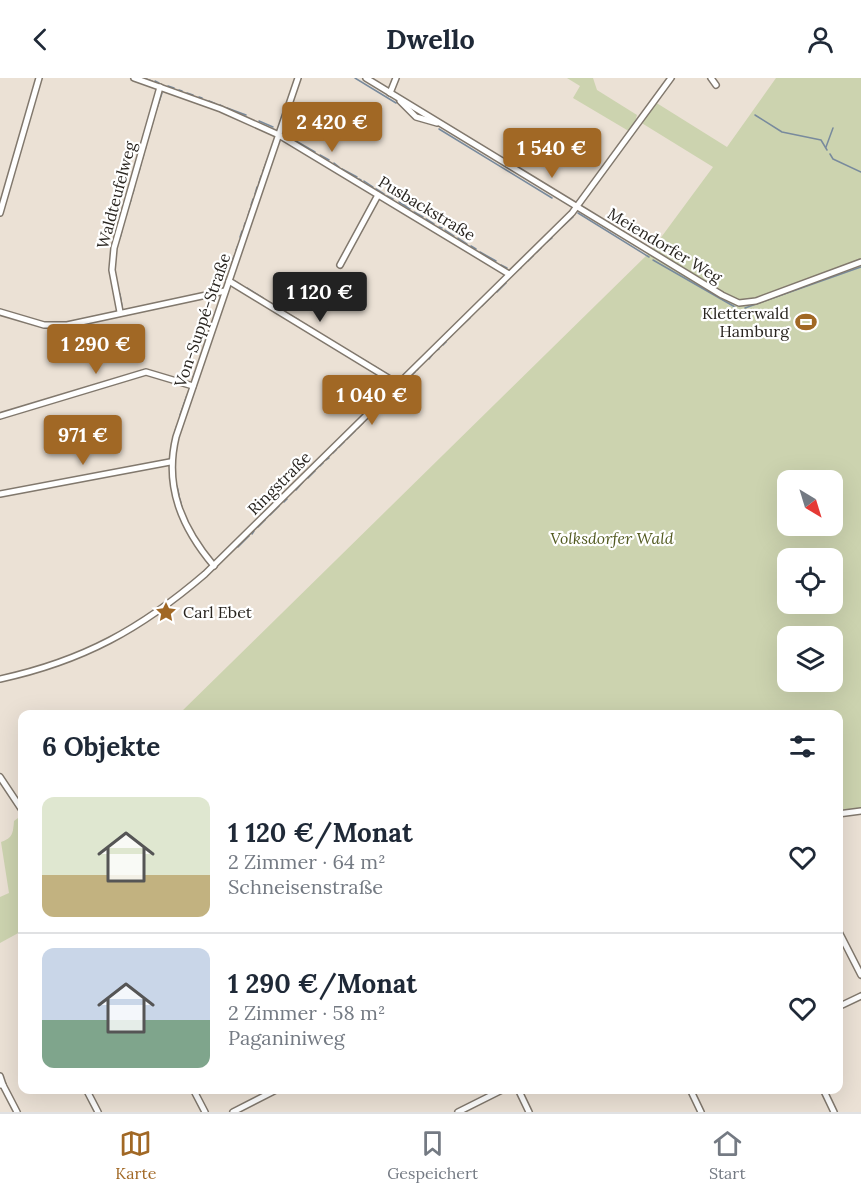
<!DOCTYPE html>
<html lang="de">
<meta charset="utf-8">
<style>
:root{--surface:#fff;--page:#f2f2f3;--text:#1f2937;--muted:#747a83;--line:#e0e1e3;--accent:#a16825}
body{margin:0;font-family:Lora,serif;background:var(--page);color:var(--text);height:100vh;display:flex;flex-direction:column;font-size:22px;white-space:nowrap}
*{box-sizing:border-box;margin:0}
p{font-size:20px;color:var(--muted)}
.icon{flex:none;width:33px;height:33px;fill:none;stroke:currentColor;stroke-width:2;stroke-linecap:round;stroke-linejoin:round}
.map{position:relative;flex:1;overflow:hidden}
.sheet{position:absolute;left:18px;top:632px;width:825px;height:384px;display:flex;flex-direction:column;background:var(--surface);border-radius:12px;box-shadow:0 6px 24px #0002}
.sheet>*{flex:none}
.needle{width:39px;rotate:142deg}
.tools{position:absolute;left:777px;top:392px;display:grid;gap:12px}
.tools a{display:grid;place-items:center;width:66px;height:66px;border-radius:12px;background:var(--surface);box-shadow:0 6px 24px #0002;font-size:30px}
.price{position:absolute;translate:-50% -51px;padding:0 14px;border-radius:6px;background:var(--accent);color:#fff;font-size:20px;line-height:39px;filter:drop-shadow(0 2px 3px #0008)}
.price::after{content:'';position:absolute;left:50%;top:36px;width:18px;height:14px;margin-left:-9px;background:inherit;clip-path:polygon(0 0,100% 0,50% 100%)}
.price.current{background:#222;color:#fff}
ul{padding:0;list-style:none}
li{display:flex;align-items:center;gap:18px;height:150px;padding:0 24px}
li+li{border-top:2px solid var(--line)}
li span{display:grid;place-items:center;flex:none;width:168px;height:120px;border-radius:12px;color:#555}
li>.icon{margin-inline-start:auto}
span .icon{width:72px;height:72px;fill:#fffc;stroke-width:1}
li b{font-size:26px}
h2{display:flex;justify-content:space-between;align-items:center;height:72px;padding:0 24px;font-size:26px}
header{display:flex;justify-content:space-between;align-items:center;height:78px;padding:0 24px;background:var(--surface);font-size:27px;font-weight:800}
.dock{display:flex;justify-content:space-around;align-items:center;height:84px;border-top:2px solid var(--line);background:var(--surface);font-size:16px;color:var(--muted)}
.dock a{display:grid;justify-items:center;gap:3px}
.dock .current{color:var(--accent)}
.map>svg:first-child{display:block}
</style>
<header><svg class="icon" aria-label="back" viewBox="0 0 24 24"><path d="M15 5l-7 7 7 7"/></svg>Dwello<svg class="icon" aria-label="person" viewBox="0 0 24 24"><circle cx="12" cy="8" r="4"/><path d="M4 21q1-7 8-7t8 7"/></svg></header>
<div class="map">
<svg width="861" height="1034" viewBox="0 0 861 1034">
<rect width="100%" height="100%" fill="#ebe1d5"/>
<g fill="#ccd3af" fill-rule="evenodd">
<polygon points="567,0 593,0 597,12 637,37 632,55 573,20 580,8"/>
<path d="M776,0H861V730L839,732L838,636H179L651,173L713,89L640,44L655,24L727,69ZM788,402H832V447H788ZM788,480H832V525H788ZM788,558H832V603H788Z"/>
<path d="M22,737V853L0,865V819L9,815L1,764C13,760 13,755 14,743Z"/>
</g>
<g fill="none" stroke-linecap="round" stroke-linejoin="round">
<g stroke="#788a9d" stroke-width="1.5">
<polyline points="355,0 396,25"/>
<polyline points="146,1 152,3"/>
<polyline points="155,3 159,5"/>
<polyline points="168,8 174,10"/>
<polyline points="179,12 182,13"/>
<polyline points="187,15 193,17"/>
<polyline points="199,19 202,20"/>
<polyline points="209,23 216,26"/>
<polyline points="220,27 222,28"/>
<polyline points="227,30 246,37"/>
<polyline points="155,36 162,15"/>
<polyline points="755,37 782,54 821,62 827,72"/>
<polyline points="259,43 273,49"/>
<polyline points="439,51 552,120"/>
<polyline points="285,56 290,59"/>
<polyline points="296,63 315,74"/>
<polyline points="147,64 154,40"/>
<polyline points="826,69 833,50"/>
<polyline points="145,72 146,68"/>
<polyline points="830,76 833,81 861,94"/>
<polyline points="320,77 329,82"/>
<polyline points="143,80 144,74"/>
<polyline points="334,85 339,89"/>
<polyline points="141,87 141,85"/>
<polyline points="342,91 357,99"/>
<polyline points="263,93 267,82"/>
<polyline points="138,96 140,90"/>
<polyline points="359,101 361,102"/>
<polyline points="364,103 373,109"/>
<polyline points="259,105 261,98"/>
<polyline points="376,111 384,116"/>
<polyline points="133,115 135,106"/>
<polyline points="255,116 257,109"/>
<polyline points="387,118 393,121"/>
<polyline points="399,124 410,131"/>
<polyline points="251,127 253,121"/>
<polyline points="128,130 131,122"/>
<polyline points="414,134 423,139"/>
<polyline points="578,135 649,179"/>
<polyline points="126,138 127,134"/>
<polyline points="248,138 250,131"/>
<polyline points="426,141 434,146"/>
<polyline points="244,149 245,145"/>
<polyline points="439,149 442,150"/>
<polyline points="562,149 573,139"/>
<polyline points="445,152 454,158"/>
<polyline points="240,159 242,153"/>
<polyline points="120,160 122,152"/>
<polyline points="458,160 467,166"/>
<polyline points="547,164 552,160"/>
<polyline points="471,168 476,171"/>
<polyline points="236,172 238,167"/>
<polyline points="116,173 118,164"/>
<polyline points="480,174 496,183"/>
<polyline points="537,174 541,170"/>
<polyline points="653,182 735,229"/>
<polyline points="528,183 533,178"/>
<polyline points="232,184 234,178"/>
<polyline points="501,187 507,190"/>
<polyline points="518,192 521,190"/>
<polyline points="229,195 231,188"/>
<polyline points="235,203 241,207"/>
<polyline points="226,204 227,199"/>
<polyline points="247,210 263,220"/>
<polyline points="497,214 506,205"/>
<polyline points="120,216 122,228"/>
<polyline points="271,225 287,235"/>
<polyline points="482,228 493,217"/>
<polyline points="745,230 861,189"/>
<polyline points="290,237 299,242"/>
<polyline points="214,238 217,231"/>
<polyline points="305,246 313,251"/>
<polyline points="211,247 213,243"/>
<polyline points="458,251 470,240"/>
<polyline points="207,259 209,252"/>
<polyline points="450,259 452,257"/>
<polyline points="331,262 335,265"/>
<polyline points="443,267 446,264"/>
<polyline points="342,269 349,273"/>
<polyline points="437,272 439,271"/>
<polyline points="352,275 369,285"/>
<polyline points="200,281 206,263"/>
<polyline points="429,281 432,277"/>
<polyline points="374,288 382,293"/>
<polyline points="417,292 418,291"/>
<polyline points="385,295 395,301"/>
<polyline points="412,297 415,294"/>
<polyline points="193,299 197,290"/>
<polyline points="405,304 408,301"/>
<polyline points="394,315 401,309"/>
<polyline points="388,321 390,318"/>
<polyline points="378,331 385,324"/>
<polyline points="374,335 375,333"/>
<polyline points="180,337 187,317"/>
<polyline points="370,339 372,336"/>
<polyline points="358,350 363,345"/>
<polyline points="175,353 177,347"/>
<polyline points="347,361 355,353"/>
<polyline points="339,369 344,364"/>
<polyline points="333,375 336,372"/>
<polyline points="326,382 329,380"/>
<polyline points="320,388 323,385"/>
<polyline points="308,400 315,393"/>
<polyline points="176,402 176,404"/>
<polyline points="177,408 179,417"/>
<polyline points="296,412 303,404"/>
<polyline points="180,421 182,430"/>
<polyline points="284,424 287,421"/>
<polyline points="270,437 279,428"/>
<polyline points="258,449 265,442"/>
<polyline points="252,456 254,453"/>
<polyline points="238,469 249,458"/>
<polyline points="203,470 207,475"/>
</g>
<defs>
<g id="minor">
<polyline points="134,0 221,31 279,57 509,196"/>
<polyline points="366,0 722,217 739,225 756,223 861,184"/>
<polyline points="711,0 716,7"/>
<polyline points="390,15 396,0"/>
<polyline points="400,23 416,39 437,45"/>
<polyline points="0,135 39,0"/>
<polyline points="340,187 378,117"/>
<polyline points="229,203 398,306"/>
<polyline points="0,234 44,247 67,247 225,213"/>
<polyline points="120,234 112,192 114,170 160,9"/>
<polyline points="0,338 146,294 193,308"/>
<polyline points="0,416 170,384"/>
<path d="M214,488C182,450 164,409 176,359L298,0"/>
<path d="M0,601C83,583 141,551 205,496L572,135L671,0"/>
<polyline points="0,699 22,732"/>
<polyline points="838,736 861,733"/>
<polyline points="838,852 861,897"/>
<polyline points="838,929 861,918"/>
<polyline points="0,998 3,1007 0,1007"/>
<polyline points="3,1007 17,1034"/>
<polyline points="86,1011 98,1034"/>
<polyline points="193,1011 205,1034"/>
<polyline points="518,1011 529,1034"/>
<polyline points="690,1011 701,1034"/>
<polyline points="823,1011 834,1034"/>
<polyline points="233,1034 278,1011"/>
<polyline points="458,1034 504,1011"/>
</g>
</defs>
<use href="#minor" stroke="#81786d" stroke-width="8"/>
<use href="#minor" stroke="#fff" stroke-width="5"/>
</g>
<defs>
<symbol id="stadium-bare" viewBox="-9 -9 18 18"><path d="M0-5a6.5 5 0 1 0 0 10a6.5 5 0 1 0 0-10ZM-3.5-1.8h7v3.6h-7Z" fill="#a16825" stroke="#fff" stroke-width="2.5" paint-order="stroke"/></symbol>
<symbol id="sight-bare" viewBox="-9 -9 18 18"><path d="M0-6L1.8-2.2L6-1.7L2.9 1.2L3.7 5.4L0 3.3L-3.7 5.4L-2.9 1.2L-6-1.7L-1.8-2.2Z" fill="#a16825" stroke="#fff" stroke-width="2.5" paint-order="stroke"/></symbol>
</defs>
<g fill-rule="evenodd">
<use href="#stadium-bare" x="791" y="229" width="30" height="30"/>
<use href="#sight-bare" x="151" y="519" width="30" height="30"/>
</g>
<g text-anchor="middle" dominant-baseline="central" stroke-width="4.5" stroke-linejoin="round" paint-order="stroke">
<g font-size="16" fill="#292520" stroke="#fff">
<text transform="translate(116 117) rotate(-75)">Waldteufelweg</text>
<text transform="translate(427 130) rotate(31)">Pusbackstraße</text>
<text transform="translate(665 167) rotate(31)">Meiendorfer Weg</text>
<text transform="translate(202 242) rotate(-71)">Von-Suppé-Straße</text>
<text transform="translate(279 405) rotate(-45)">Ringstraße</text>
</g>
<g font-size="16" fill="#292520" stroke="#fff" text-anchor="end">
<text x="789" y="235">Kletterwald<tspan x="789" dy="18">Hamburg</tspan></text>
<text x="183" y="534" text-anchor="start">Carl Ebet</text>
</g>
<g font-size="16" font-style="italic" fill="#525a20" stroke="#fff">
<text x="612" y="460">Volksdorfer Wald</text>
</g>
</g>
</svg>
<div class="tools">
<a><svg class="needle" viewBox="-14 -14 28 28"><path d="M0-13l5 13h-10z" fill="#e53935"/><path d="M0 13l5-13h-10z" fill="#747a83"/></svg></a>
<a><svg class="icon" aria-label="locate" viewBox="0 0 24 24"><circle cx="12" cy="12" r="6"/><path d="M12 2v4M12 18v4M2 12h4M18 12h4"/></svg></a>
<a><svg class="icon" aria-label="layers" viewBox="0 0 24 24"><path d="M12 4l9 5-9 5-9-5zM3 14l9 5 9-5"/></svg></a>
</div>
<b class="price" style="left:332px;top:75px">2 420 €</b>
<b class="price" style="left:552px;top:101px">1 540 €</b>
<b class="price current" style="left:320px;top:245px">1 120 €</b>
<b class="price" style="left:96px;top:297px">1 290 €</b>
<b class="price" style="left:372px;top:348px">1 040 €</b>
<b class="price" style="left:83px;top:388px">971 €</b>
<section class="sheet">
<h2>6 Objekte<svg class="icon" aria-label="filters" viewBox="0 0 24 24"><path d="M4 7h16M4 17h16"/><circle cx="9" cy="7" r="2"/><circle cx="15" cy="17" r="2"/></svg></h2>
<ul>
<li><span style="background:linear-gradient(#dfe7d0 65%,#c2b280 0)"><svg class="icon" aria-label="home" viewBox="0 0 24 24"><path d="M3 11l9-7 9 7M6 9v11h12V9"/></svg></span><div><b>1 120 €/Monat</b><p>2 Zimmer · 64 m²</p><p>Schneisenstraße</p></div><svg class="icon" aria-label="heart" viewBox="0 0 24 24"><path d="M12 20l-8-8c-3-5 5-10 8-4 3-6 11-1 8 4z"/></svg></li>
<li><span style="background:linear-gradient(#c9d6e8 60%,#7fa58c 0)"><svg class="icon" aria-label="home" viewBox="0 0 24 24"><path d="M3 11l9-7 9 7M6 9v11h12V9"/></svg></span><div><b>1 290 €/Monat</b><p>2 Zimmer · 58 m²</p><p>Paganiniweg</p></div><svg class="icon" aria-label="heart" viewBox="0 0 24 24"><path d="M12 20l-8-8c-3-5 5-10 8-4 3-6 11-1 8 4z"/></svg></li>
</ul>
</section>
</div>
<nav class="dock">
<a class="current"><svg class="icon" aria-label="map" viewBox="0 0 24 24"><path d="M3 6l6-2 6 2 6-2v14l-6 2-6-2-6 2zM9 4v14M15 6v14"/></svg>Karte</a>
<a><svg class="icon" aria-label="saved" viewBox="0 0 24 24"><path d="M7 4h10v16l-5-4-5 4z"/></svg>Gespeichert</a>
<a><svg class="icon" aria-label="home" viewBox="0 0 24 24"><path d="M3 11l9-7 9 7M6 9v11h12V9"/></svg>Start</a>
</nav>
